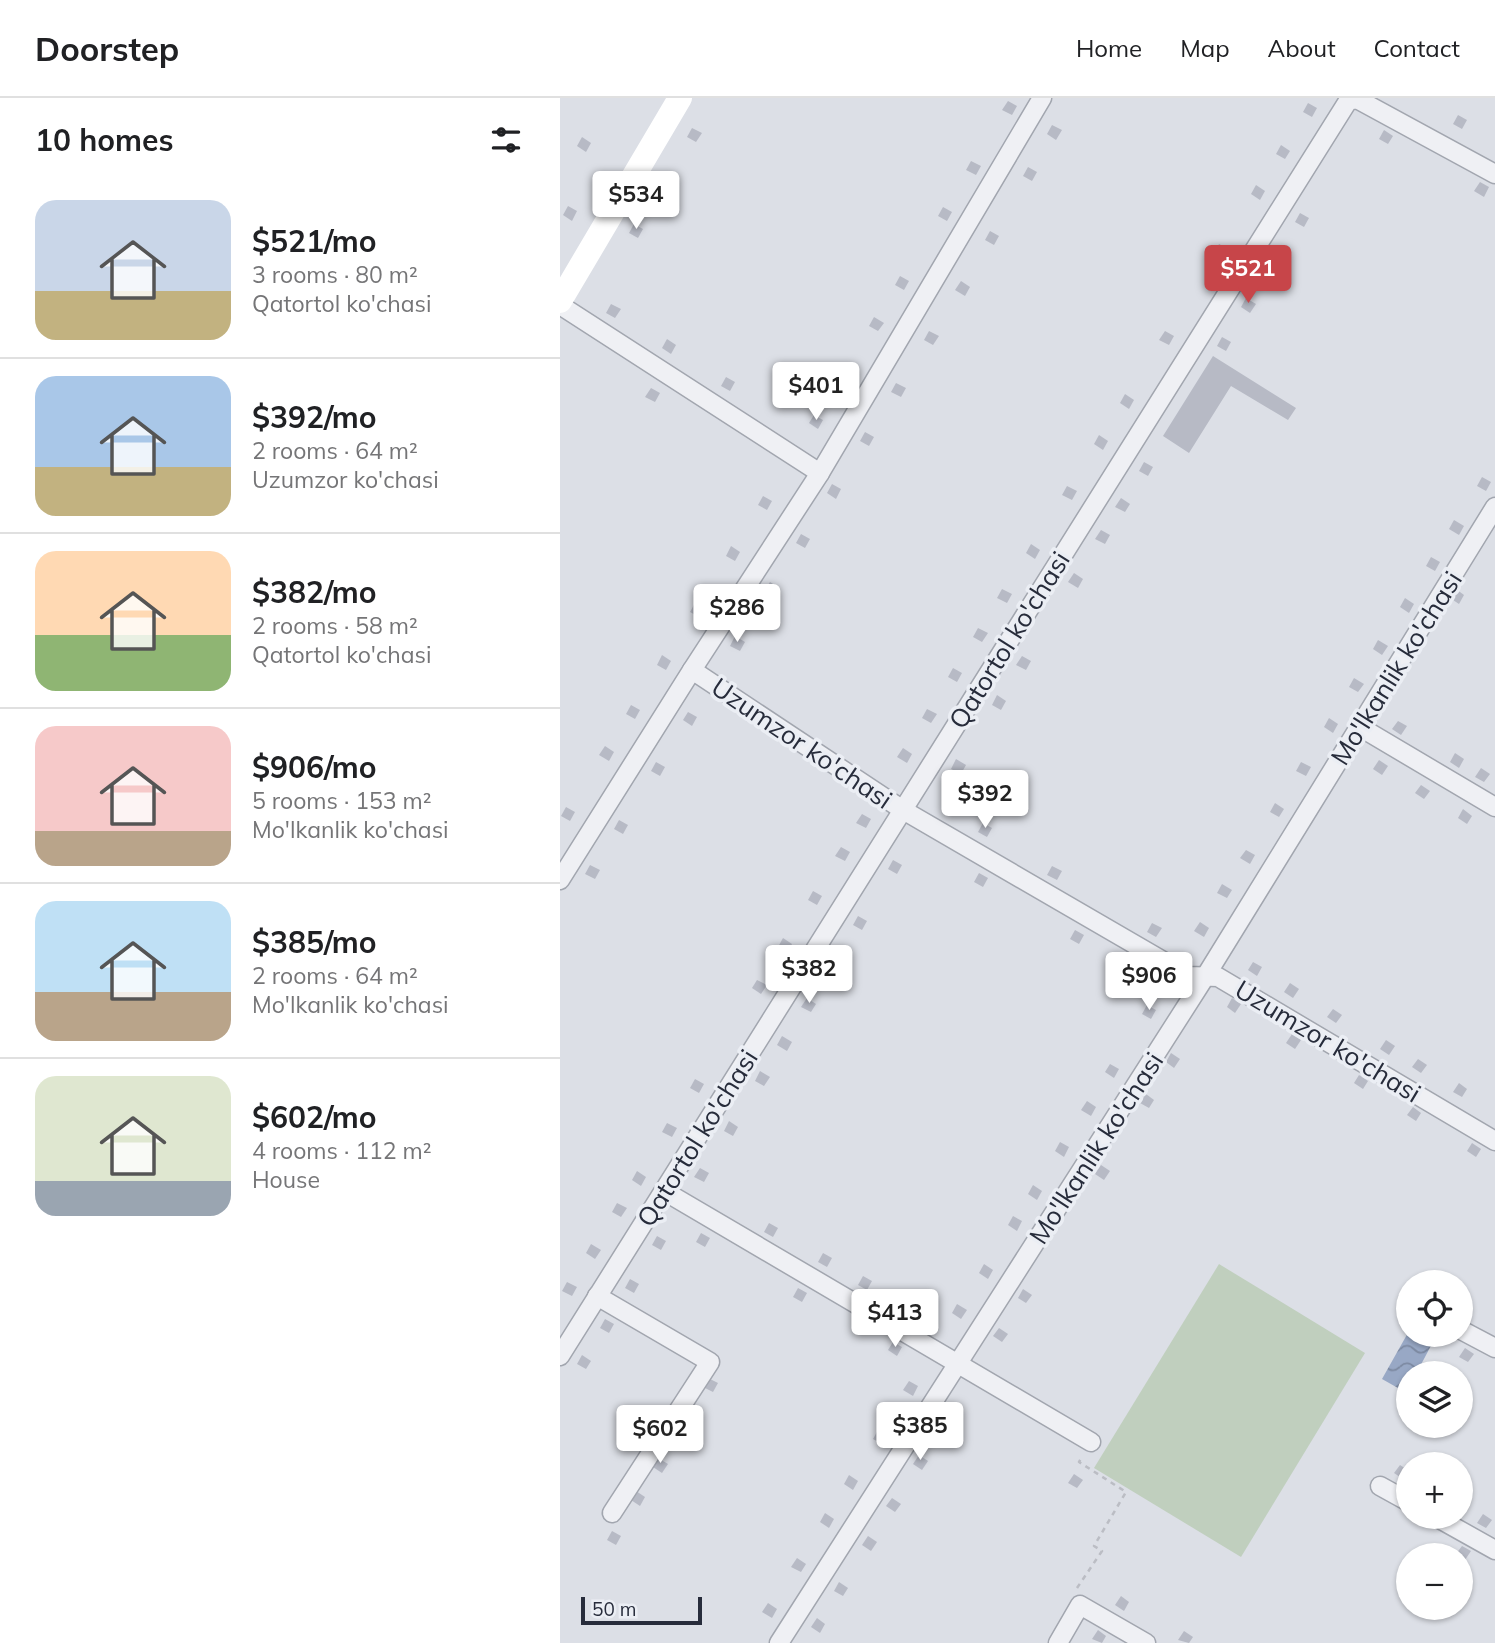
<!DOCTYPE html>
<meta charset="utf-8">
<style>
:root{--surface:#fff;--page:#f6f6f6;--text:#202124;--muted:#757577;--line:#e0e0e0;--accent:#c74549}
body{margin:0;font-family:Mulish,sans-serif;background:var(--page);color:var(--text);height:100vh;display:flex;flex-direction:column;font-size:26px;white-space:nowrap}
*{box-sizing:border-box;margin:0}
p{font-size:23px;color:var(--muted)}
.icon{flex:none;width:38px;height:38px;fill:none;stroke:currentColor;stroke-width:2;stroke-linecap:round;stroke-linejoin:round}
.map{position:relative;flex:1;overflow:hidden}
.side{display:flex;flex-direction:column;background:var(--surface);width:560px}
.side>*{flex:none}
.fabs{position:absolute;left:836px;top:1172px;display:grid;gap:14px}
.fabs a{display:grid;place-items:center;width:77px;height:77px;border-radius:50%;background:var(--surface);box-shadow:0 2px 5px #0004;font-size:35px}
.scale{position:absolute;left:21px;bottom:18px;width:121px;box-sizing:border-box;padding-left:7px;border:4px solid #272c3b;border-top:0;font-size:19px;line-height:24px;white-space:nowrap;color:#272c3b;-webkit-text-stroke:5px #ebeef4;paint-order:stroke}
.price{position:absolute;translate:-50% -60px;padding:0 16px;border-radius:7px;background:#fff;color:#222;font-size:23px;line-height:46px;filter:drop-shadow(0 2px 4px #0008)}
.price::after{content:'';position:absolute;left:50%;top:42px;width:21px;height:16px;margin-left:-10px;background:inherit;clip-path:polygon(0 0,100% 0,50% 100%)}
.price.selected{background:var(--accent);color:#fff}
ul{padding:0;list-style:none}
li{display:flex;align-items:center;gap:21px;height:175px;padding:0 35px}
li+li{border-top:2px solid var(--line)}
li span{display:grid;place-items:center;flex:none;width:196px;height:140px;border-radius:21px;color:#555}
li>.icon{margin-inline-start:auto}
span .icon{width:84px;height:84px;fill:#fffc;stroke-width:1}
li b{font-size:30px}
h2{display:flex;justify-content:space-between;align-items:center;height:84px;padding:0 35px;font-size:30px}
header{display:flex;align-items:center;gap:42px;box-sizing:border-box;height:98px;padding:0 35px;background:var(--surface);border-bottom:2px solid var(--line)}
header strong{font-size:33px}
nav{display:flex;gap:38px;margin-inline-start:auto;font-size:24px}
main{display:flex;flex:1;min-height:0}
.map>svg:first-child{display:block}
</style>
<header>
<strong>Doorstep</strong>
<nav><a>Home</a><a>Map</a><a>About</a><a>Contact</a></nav>
</header>
<main>
<section class="side">
<h2>10 homes<svg class="icon" aria-label="filters" viewBox="0 0 24 24"><path d="M4 7h16M4 17h16"/><circle cx="9" cy="7" r="2"/><circle cx="15" cy="17" r="2"/></svg></h2>
<ul>
<li><span style="background:linear-gradient(#c9d6e8 65%,#c2b280 0)"><svg class="icon" aria-label="home" viewBox="0 0 24 24"><path d="M3 11l9-7 9 7M6 9v11h12V9"/></svg></span><div><b>$521/mo</b><p>3 rooms · 80 m²</p><p>Qatortol ko'chasi</p></div></li>
<li><span style="background:linear-gradient(#a9c7e8 65%,#c2b280 0)"><svg class="icon" aria-label="home" viewBox="0 0 24 24"><path d="M3 11l9-7 9 7M6 9v11h12V9"/></svg></span><div><b>$392/mo</b><p>2 rooms · 64 m²</p><p>Uzumzor ko'chasi</p></div></li>
<li><span style="background:linear-gradient(#ffd9b3 60%,#8fb573 0)"><svg class="icon" aria-label="home" viewBox="0 0 24 24"><path d="M3 11l9-7 9 7M6 9v11h12V9"/></svg></span><div><b>$382/mo</b><p>2 rooms · 58 m²</p><p>Qatortol ko'chasi</p></div></li>
<li><span style="background:linear-gradient(#f6c9c9 75%,#b9a48a 0)"><svg class="icon" aria-label="home" viewBox="0 0 24 24"><path d="M3 11l9-7 9 7M6 9v11h12V9"/></svg></span><div><b>$906/mo</b><p>5 rooms · 153 m²</p><p>Mo'lkanlik ko'chasi</p></div></li>
<li><span style="background:linear-gradient(#bfe0f5 65%,#b9a48a 0)"><svg class="icon" aria-label="home" viewBox="0 0 24 24"><path d="M3 11l9-7 9 7M6 9v11h12V9"/></svg></span><div><b>$385/mo</b><p>2 rooms · 64 m²</p><p>Mo'lkanlik ko'chasi</p></div></li>
<li><span style="background:linear-gradient(#dfe7d0 75%,#9aa5b1 0)"><svg class="icon" aria-label="home" viewBox="0 0 24 24"><path d="M3 11l9-7 9 7M6 9v11h12V9"/></svg></span><div><b>$602/mo</b><p>4 rooms · 112 m²</p><p>House</p></div></li>
</ul>
</section>
<div class="map">
<svg width="935" height="1545" viewBox="0 0 935 1545">
<defs>
<pattern id="water-waves" width="16" height="10" patternUnits="userSpaceOnUse" patternTransform="scale(1.75)"><rect width="16" height="10" fill="#98a8c5"/><path d="M0 5q4-4 8 0t8 0" fill="none" stroke="#7c89a1"/></pattern>
</defs>
<rect width="100%" height="100%" fill="#dcdfe6"/>
<polygon fill="#c0cfbe" points="659,1166 805,1255 681,1459 534,1370"/>
<polygon fill="url(#water-waves)" points="849,1233 849,1237 866,1237 874,1242 856,1276 849,1276 849,1288 845,1294 822,1281"/>
<g fill="#b7bac5">
<polygon points="448,3 457,8 452,17 442,12"/>
<polygon points="748,5 757,10 752,19 743,14"/>
<polygon points="898,17 907,22 902,31 893,26"/>
<polygon points="492,27 502,32 496,42 487,36"/>
<polygon points="132,30 142,35 136,44 127,39"/>
<polygon points="824,32 833,38 828,46 819,41"/>
<polygon points="22,39 31,45 26,54 17,48"/>
<polygon points="721,47 730,53 725,61 716,56"/>
<polygon points="411,63 421,68 416,77 406,72"/>
<polygon points="468,69 477,74 472,83 463,78"/>
<polygon points="920,84 929,89 924,99 914,93"/>
<polygon points="696,87 705,93 700,102 691,96"/>
<polygon points="8,108 17,113 12,123 3,117"/>
<polygon points="383,109 392,114 387,123 378,118"/>
<polygon points="740,115 749,120 744,129 735,124"/>
<polygon points="74,126 83,131 78,140 69,135"/>
<polygon points="430,133 439,138 434,147 425,142"/>
<polygon points="659,146 669,151 664,160 654,155"/>
<polygon points="713,157 723,163 717,172 708,166"/>
<polygon points="340,178 349,183 344,192 335,187"/>
<polygon points="401,183 410,189 405,198 395,192"/>
<polygon points="686,200 696,206 690,215 681,209"/>
<polygon points="51,206 61,211 55,220 46,215"/>
<polygon points="314,219 324,225 318,233 309,228"/>
<polygon points="369,233 379,238 373,247 364,242"/>
<polygon points="605,233 614,238 609,247 599,242"/>
<polygon points="662,239 671,244 666,253 657,248"/>
<polygon points="107,241 116,247 111,256 102,250"/>
<polygon points="653,258 736,310 728,322 671,288 629,355 603,338"/>
<polygon points="285,267 294,272 289,281 280,276"/>
<polygon points="166,279 175,284 170,293 161,288"/>
<polygon points="336,285 346,290 341,299 331,294"/>
<polygon points="91,290 100,295 95,304 85,299"/>
<polygon points="565,296 574,302 569,311 560,305"/>
<polygon points="254,317 263,322 258,331 249,325"/>
<polygon points="305,334 314,339 309,348 300,343"/>
<polygon points="539,337 548,343 543,352 534,346"/>
<polygon points="584,364 593,369 588,378 579,373"/>
<polygon points="922,379 931,384 926,393 917,388"/>
<polygon points="272,386 281,391 276,401 267,395"/>
<polygon points="507,388 517,393 512,402 502,397"/>
<polygon points="203,398 212,403 207,412 198,407"/>
<polygon points="561,400 570,406 565,414 555,409"/>
<polygon points="894,422 904,428 899,437 889,431"/>
<polygon points="541,432 550,437 545,446 535,441"/>
<polygon points="241,436 250,441 245,450 236,445"/>
<polygon points="471,446 480,452 475,461 466,455"/>
<polygon points="171,448 180,454 175,463 166,458"/>
<polygon points="871,459 880,464 875,473 866,468"/>
<polygon points="514,475 523,481 518,490 508,484"/>
<polygon points="210,484 219,490 214,499 204,493"/>
<polygon points="442,491 452,496 447,505 437,500"/>
<polygon points="896,491 904,497 899,506 890,500"/>
<polygon points="845,500 854,506 849,515 840,509"/>
<polygon points="135,505 145,510 139,519 130,514"/>
<polygon points="418,530 428,535 422,544 413,539"/>
<polygon points="175,538 185,544 180,553 170,548"/>
<polygon points="818,542 828,548 822,557 813,551"/>
<polygon points="102,557 111,563 106,572 97,567"/>
<polygon points="462,558 471,563 466,572 456,567"/>
<polygon points="393,570 402,575 397,584 388,579"/>
<polygon points="794,580 804,586 798,594 789,589"/>
<polygon points="437,597 446,603 441,612 432,607"/>
<polygon points="71,607 80,612 75,621 66,616"/>
<polygon points="367,611 377,616 371,625 362,620"/>
<polygon points="128,614 137,619 132,628 123,622"/>
<polygon points="769,620 778,626 773,635 764,629"/>
<polygon points="838,623 847,628 841,637 832,631"/>
<polygon points="45,648 54,654 49,663 39,657"/>
<polygon points="343,650 352,656 347,665 337,659"/>
<polygon points="895,655 904,661 899,670 890,664"/>
<polygon points="396,661 406,667 401,676 391,671"/>
<polygon points="819,662 828,668 822,677 813,671"/>
<polygon points="96,664 105,669 100,678 91,673"/>
<polygon points="741,664 751,669 746,678 736,673"/>
<polygon points="921,670 930,676 924,684 915,679"/>
<polygon points="861,687 870,693 864,701 855,695"/>
<polygon points="715,705 724,711 719,719 710,714"/>
<polygon points="6,709 15,714 10,723 1,718"/>
<polygon points="903,711 912,718 907,726 898,720"/>
<polygon points="302,716 311,721 306,730 296,725"/>
<polygon points="59,722 68,727 63,736 54,731"/>
<polygon points="423,725 432,730 427,739 418,734"/>
<polygon points="281,749 290,754 285,763 275,758"/>
<polygon points="686,752 695,757 690,766 680,760"/>
<polygon points="333,762 342,767 337,776 328,771"/>
<polygon points="30,767 40,772 35,781 25,776"/>
<polygon points="492,768 502,773 497,782 487,777"/>
<polygon points="419,775 428,780 423,789 414,784"/>
<polygon points="662,786 672,792 667,800 657,795"/>
<polygon points="253,793 262,798 257,807 248,802"/>
<polygon points="298,818 307,823 302,832 293,827"/>
<polygon points="640,824 649,830 644,839 634,833"/>
<polygon points="592,825 602,830 596,839 587,834"/>
<polygon points="515,832 524,837 519,846 510,841"/>
<polygon points="223,840 232,846 227,855 218,849"/>
<polygon points="274,856 283,861 278,870 269,865"/>
<polygon points="693,864 702,869 697,878 688,872"/>
<polygon points="197,882 207,887 201,896 192,890"/>
<polygon points="730,885 739,891 733,900 724,894"/>
<polygon points="247,900 256,906 251,914 241,909"/>
<polygon points="672,900 681,906 675,915 667,909"/>
<polygon points="587,907 596,912 591,921 582,916"/>
<polygon points="773,911 782,917 776,925 767,919"/>
<polygon points="732,936 741,942 735,951 726,945"/>
<polygon points="222,938 232,944 227,953 217,947"/>
<polygon points="826,942 835,948 829,957 820,951"/>
<polygon points="611,955 620,961 614,970 606,964"/>
<polygon points="858,961 867,967 861,975 852,969"/>
<polygon points="550,966 559,971 554,980 545,974"/>
<polygon points="200,973 210,979 204,988 195,983"/>
<polygon points="799,977 808,983 803,991 794,985"/>
<polygon points="135,981 144,986 139,995 130,990"/>
<polygon points="899,985 907,991 902,999 893,994"/>
<polygon points="586,996 594,1002 589,1010 580,1005"/>
<polygon points="527,1003 536,1009 531,1018 521,1012"/>
<polygon points="853,1009 861,1015 856,1023 847,1017"/>
<polygon points="169,1023 178,1029 173,1038 164,1033"/>
<polygon points="107,1025 117,1030 112,1039 102,1034"/>
<polygon points="500,1044 509,1049 504,1059 495,1053"/>
<polygon points="912,1045 921,1051 916,1059 907,1053"/>
<polygon points="541,1067 550,1073 544,1082 535,1076"/>
<polygon points="140,1070 149,1075 144,1084 134,1079"/>
<polygon points="77,1073 86,1079 81,1088 72,1082"/>
<polygon points="473,1087 482,1093 477,1102 468,1096"/>
<polygon points="57,1105 67,1110 61,1119 52,1114"/>
<polygon points="453,1118 462,1123 457,1133 448,1127"/>
<polygon points="209,1125 218,1130 213,1139 204,1134"/>
<polygon points="141,1135 150,1140 145,1149 136,1144"/>
<polygon points="97,1138 106,1143 101,1152 92,1147"/>
<polygon points="31,1146 41,1152 35,1161 26,1155"/>
<polygon points="263,1155 272,1160 267,1169 258,1164"/>
<polygon points="424,1166 433,1172 428,1181 419,1175"/>
<polygon points="303,1178 312,1183 307,1192 298,1187"/>
<polygon points="70,1181 79,1186 74,1195 65,1190"/>
<polygon points="7,1184 17,1189 12,1198 2,1193"/>
<polygon points="238,1190 247,1195 242,1204 233,1199"/>
<polygon points="463,1191 472,1197 466,1205 458,1200"/>
<polygon points="344,1200 354,1205 349,1214 339,1209"/>
<polygon points="397,1206 407,1212 401,1221 392,1215"/>
<polygon points="45,1221 54,1226 49,1235 40,1230"/>
<polygon points="439,1230 448,1236 442,1244 433,1238"/>
<polygon points="333,1244 342,1249 337,1258 328,1252"/>
<polygon points="905,1250 914,1256 908,1264 899,1259"/>
<polygon points="22,1257 31,1263 26,1271 17,1266"/>
<polygon points="148,1280 158,1285 153,1294 143,1289"/>
<polygon points="349,1283 358,1288 353,1298 343,1292"/>
<polygon points="392,1305 400,1311 395,1320 386,1314"/>
<polygon points="123,1321 132,1327 127,1336 117,1330"/>
<polygon points="318,1332 327,1337 322,1346 313,1341"/>
<polygon points="359,1357 368,1363 362,1372 353,1366"/>
<polygon points="98,1360 108,1366 102,1375 93,1369"/>
<polygon points="840,1367 849,1373 843,1381 834,1375"/>
<polygon points="514,1376 523,1382 517,1390 508,1385"/>
<polygon points="289,1377 298,1383 293,1392 284,1386"/>
<polygon points="76,1393 85,1399 80,1408 71,1402"/>
<polygon points="332,1400 341,1406 335,1414 326,1408"/>
<polygon points="265,1415 274,1421 269,1430 260,1424"/>
<polygon points="923,1416 932,1422 926,1430 917,1425"/>
<polygon points="52,1433 61,1438 56,1447 47,1442"/>
<polygon points="308,1438 317,1444 311,1453 302,1447"/>
<polygon points="902,1448 911,1453 905,1462 896,1456"/>
<polygon points="237,1460 246,1466 241,1474 231,1469"/>
<polygon points="279,1484 288,1490 283,1498 274,1493"/>
<polygon points="561,1498 569,1504 564,1513 555,1507"/>
<polygon points="208,1505 217,1511 212,1520 202,1514"/>
<polygon points="257,1520 265,1526 260,1535 251,1529"/>
<polygon points="538,1532 546,1538 542,1545 532,1541"/>
<polygon points="624,1533 633,1539 629,1545 618,1542"/>
</g>
<g fill="none" stroke-linecap="round" stroke-linejoin="round">
<defs>
<g id="street">
<polyline points="0,207 260,375"/>
<polyline points="132,572 343,712 629,878 658,879 935,1043"/>
<polyline points="800,629 935,709"/>
<polyline points="0,782 132,572 260,375 482,0"/>
<polyline points="104,1093 531,1344"/>
<polyline points="37,1198 150,1264 52,1415"/>
<polyline points="848,1202 849,1202"/>
<polyline points="901,1232 935,1250"/>
<polyline points="0,1258 788,3 797,1 935,76"/>
<polyline points="820,1388 849,1404"/>
<polyline points="876,1419 935,1452"/>
<polyline points="219,1545 645,879 935,409"/>
<polyline points="498,1545 520,1507 586,1545"/>
</g>
</defs>
<use href="#street" stroke="#a2a6af" stroke-width="21"/>
<polyline stroke="#bbbdc4" stroke-width="2.5" stroke-dasharray="5 5" stroke-linecap="butt" points="517,1490 542,1453 534,1448 566,1394 519,1364 522,1359"/>
<use href="#street" stroke="#eff0f4" stroke-width="18"/>
<polyline stroke="#fff" stroke-width="24" points="0,203 120,0"/>
</g>
<g text-anchor="middle" dominant-baseline="central" stroke-width="7" stroke-linejoin="round" paint-order="stroke">
<g font-size="26" fill="#272c3b" stroke="#ebeef4">
<text transform="translate(449 542) rotate(-58)">Qatortol ko'chasi</text>
<text transform="translate(836 570) rotate(-58)">Mo'lkanlik ko'chasi</text>
<text transform="translate(242 645) rotate(34)">Uzumzor ko'chasi</text>
<text transform="translate(768 943) rotate(31)">Uzumzor ko'chasi</text>
<text transform="translate(137 1040) rotate(-58)">Qatortol ko'chasi</text>
<text transform="translate(536 1050) rotate(-57)">Mo'lkanlik ko'chasi</text>
</g>
</g>
</svg>
<div class="fabs">
<a><svg class="icon" aria-label="locate" viewBox="0 0 24 24"><circle cx="12" cy="12" r="6"/><path d="M12 2v4M12 18v4M2 12h4M18 12h4"/></svg></a>
<a><svg class="icon" aria-label="layers" viewBox="0 0 24 24"><path d="M12 4l9 5-9 5-9-5zM3 14l9 5 9-5"/></svg></a>
<a>+</a>
<a>−</a>
</div>
<div class="scale">50 m</div>
<b class="price" style="left:76px;top:133px">$534</b>
<b class="price selected" style="left:688px;top:207px">$521</b>
<b class="price" style="left:256px;top:324px">$401</b>
<b class="price" style="left:177px;top:546px">$286</b>
<b class="price" style="left:425px;top:732px">$392</b>
<b class="price" style="left:249px;top:907px">$382</b>
<b class="price" style="left:589px;top:914px">$906</b>
<b class="price" style="left:335px;top:1251px">$413</b>
<b class="price" style="left:360px;top:1364px">$385</b>
<b class="price" style="left:100px;top:1367px">$602</b>
</div>
</main>
